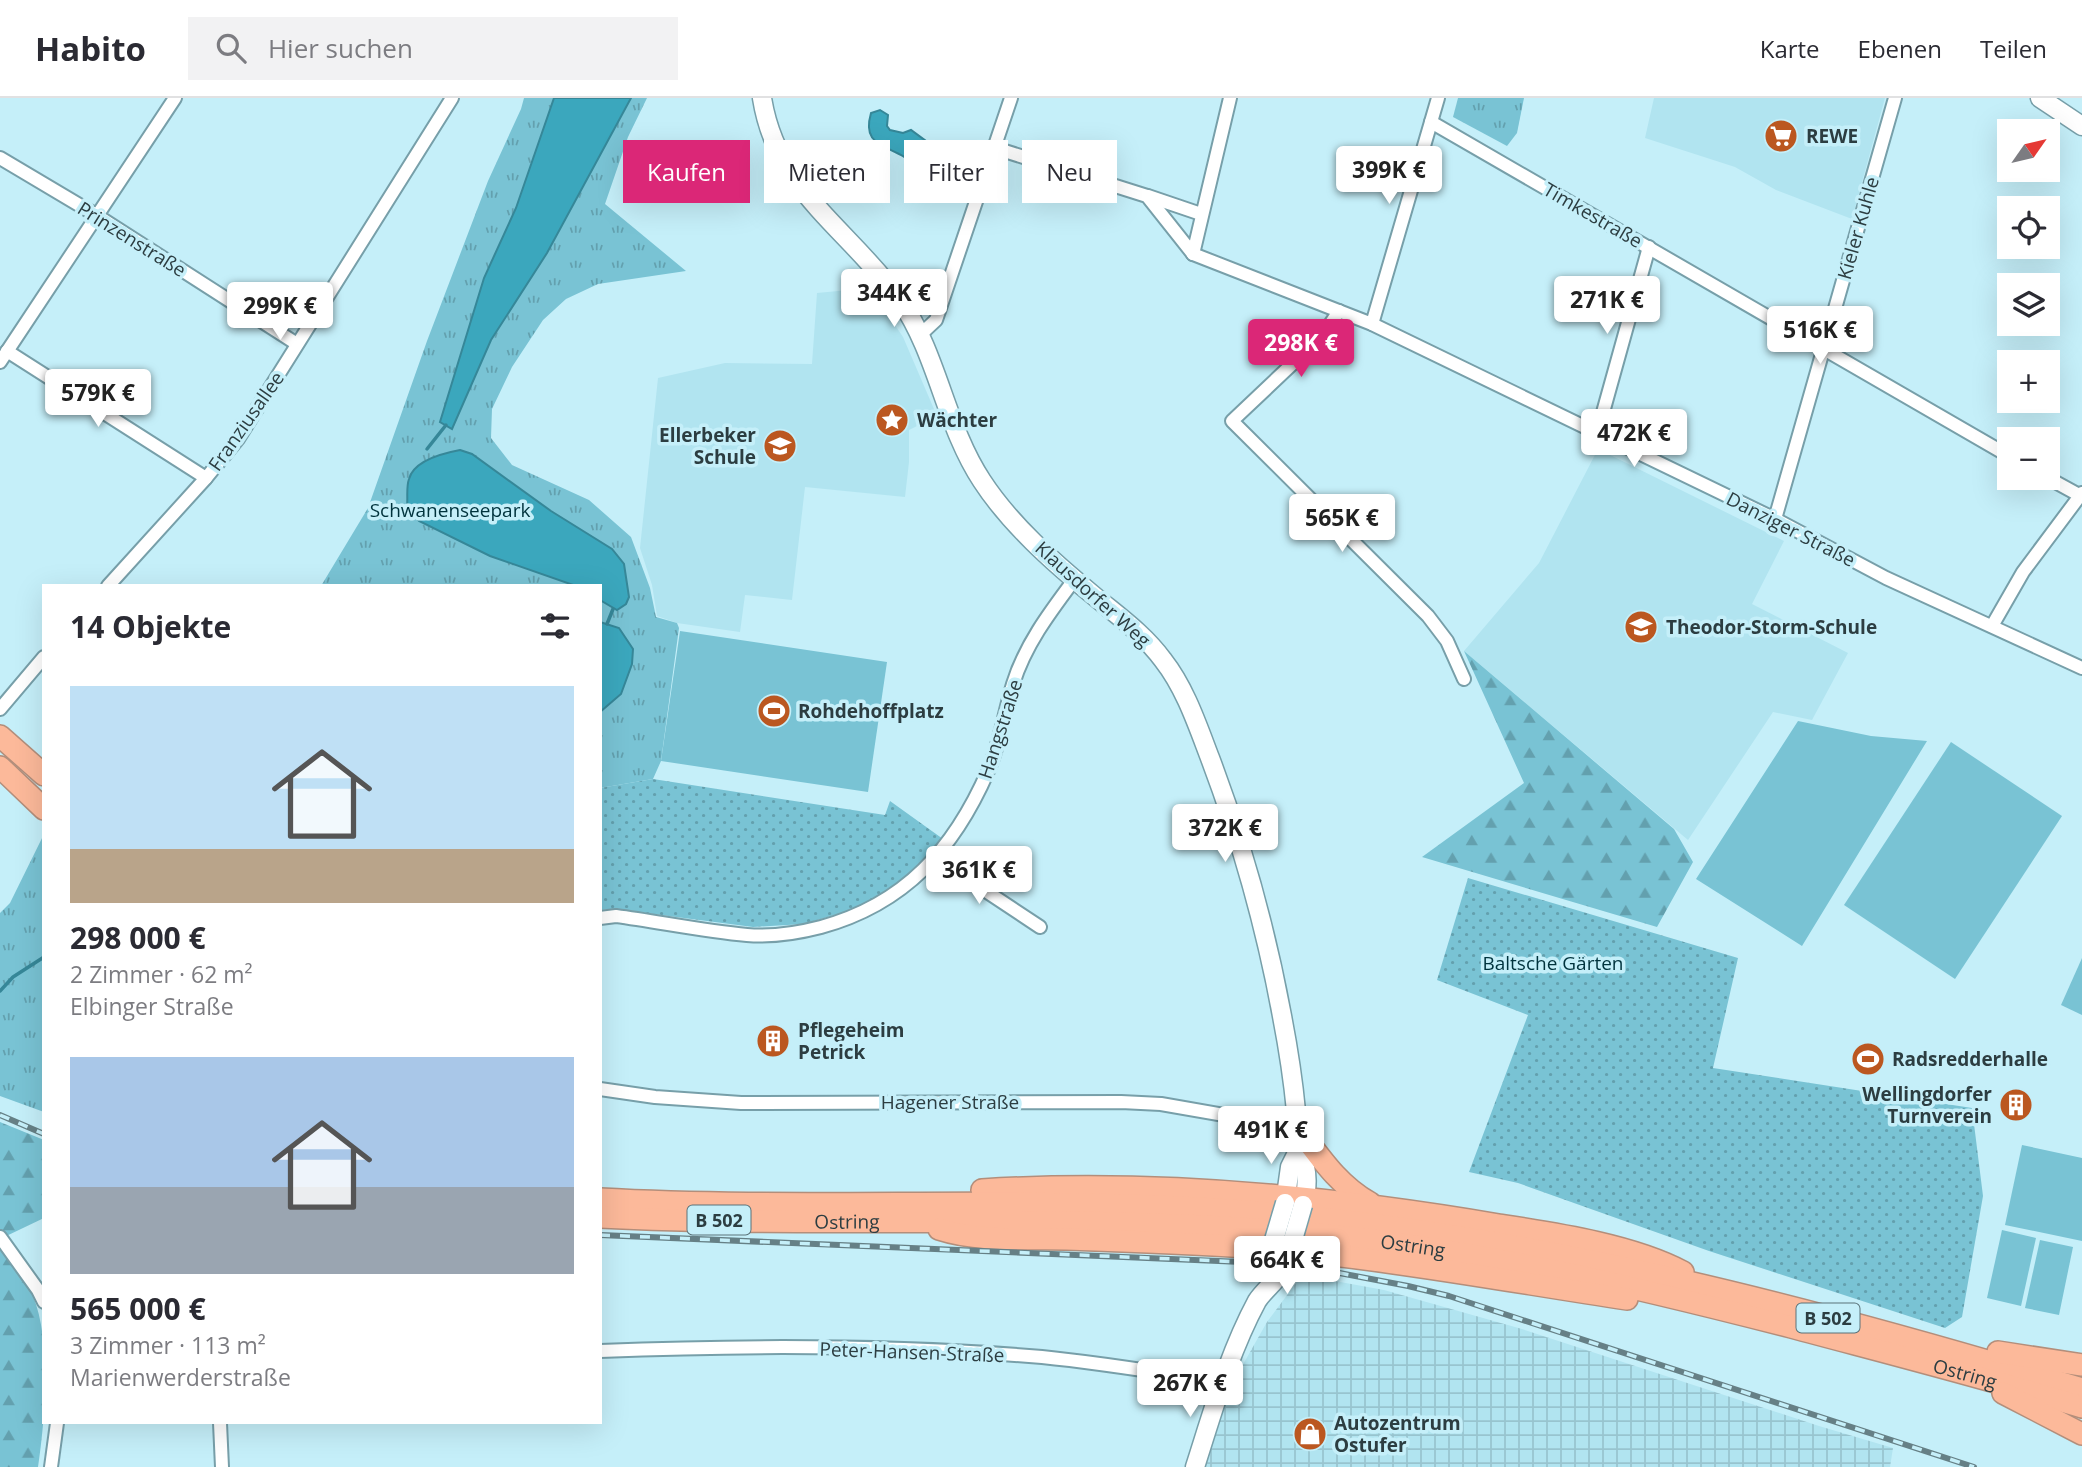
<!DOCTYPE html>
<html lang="de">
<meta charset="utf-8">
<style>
:root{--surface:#fff;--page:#f2f2f3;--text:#2b2b33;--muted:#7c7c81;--line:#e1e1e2;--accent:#db2777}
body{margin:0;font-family:"Open Sans",sans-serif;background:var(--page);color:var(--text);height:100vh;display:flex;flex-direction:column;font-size:26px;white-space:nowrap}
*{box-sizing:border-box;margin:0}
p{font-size:23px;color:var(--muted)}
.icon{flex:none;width:38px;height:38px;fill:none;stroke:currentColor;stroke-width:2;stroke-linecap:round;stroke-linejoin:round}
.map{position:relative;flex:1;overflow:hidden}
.drawer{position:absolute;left:42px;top:486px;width:560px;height:840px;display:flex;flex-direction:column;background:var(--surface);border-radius:0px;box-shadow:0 7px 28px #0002}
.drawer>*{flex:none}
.top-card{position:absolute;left:623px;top:42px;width:665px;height:63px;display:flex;gap:14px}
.needle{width:46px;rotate:56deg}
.controls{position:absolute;left:1997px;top:21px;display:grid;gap:14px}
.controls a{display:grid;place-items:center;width:63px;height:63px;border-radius:0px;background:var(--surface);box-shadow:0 7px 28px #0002;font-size:35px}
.price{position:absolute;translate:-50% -60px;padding:0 16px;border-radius:7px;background:#fff;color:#222;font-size:23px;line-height:46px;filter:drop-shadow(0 2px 4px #0008)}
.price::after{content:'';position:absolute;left:50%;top:42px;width:21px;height:16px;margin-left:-10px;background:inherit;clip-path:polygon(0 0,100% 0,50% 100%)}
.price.on{background:var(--accent);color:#fff}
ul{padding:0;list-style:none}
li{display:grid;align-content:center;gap:14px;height:371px;padding:0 28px}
li span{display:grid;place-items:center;height:217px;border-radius:0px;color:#555}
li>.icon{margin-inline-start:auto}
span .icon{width:126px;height:126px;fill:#fffc;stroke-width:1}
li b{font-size:30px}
h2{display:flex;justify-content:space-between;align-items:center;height:84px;padding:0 28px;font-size:30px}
.pill{padding:0 24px;border-radius:0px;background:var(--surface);box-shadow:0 7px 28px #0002;font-size:24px;line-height:63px}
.pill.on{background:var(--accent);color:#fff}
header{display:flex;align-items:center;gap:42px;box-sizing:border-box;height:98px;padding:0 35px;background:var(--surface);border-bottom:2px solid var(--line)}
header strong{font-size:33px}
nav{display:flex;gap:38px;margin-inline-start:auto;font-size:24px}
.search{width:490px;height:63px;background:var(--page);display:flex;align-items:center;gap:18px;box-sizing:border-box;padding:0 24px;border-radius:0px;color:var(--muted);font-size:26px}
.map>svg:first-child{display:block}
</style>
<header>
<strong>Habito</strong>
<div class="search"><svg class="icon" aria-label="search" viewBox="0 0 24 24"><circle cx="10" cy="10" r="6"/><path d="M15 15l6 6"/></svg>Hier suchen</div>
<nav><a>Karte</a><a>Ebenen</a><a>Teilen</a></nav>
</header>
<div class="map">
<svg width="2082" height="1369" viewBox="0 0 2082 1369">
<defs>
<pattern id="industrial-grid" width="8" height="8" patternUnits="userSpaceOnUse" patternTransform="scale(1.75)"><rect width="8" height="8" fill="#b1e4f0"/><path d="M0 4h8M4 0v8" fill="none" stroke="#98c4cf"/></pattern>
<pattern id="grass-tufts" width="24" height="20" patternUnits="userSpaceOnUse" patternTransform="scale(1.75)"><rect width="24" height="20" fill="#79c3d4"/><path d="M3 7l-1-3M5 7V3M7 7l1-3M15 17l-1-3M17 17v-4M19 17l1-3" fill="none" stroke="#63a0ae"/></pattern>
<pattern id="forest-firs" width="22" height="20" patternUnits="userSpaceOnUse" patternTransform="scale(1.75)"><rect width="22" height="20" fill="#79c3d4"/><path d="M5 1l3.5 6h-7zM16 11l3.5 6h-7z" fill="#63a0ae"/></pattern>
<pattern id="garden-dots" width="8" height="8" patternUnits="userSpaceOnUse" patternTransform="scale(1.75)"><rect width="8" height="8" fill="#79c3d4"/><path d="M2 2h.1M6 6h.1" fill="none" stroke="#63a0ae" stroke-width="1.8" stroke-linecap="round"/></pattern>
</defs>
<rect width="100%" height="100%" fill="#c5eff9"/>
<g fill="#b1e4f0">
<polygon points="1654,0 1885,0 1852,121 1776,92 1735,69 1645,40"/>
<polygon points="870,190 903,239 937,318 909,332 909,364 905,399 805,389 792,502 745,497 740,534 677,525 657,518 652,487 640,450 658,280 725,265 812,266 817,195"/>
<polygon points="1598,351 1784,443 1752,506 1848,555 1812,622 1773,614 1688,742 1464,553 1539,465"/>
</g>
<polygon fill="url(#industrial-grid)" points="1302,1177 1384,1192 1522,1231 1819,1328 1893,1350 1890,1369 1204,1369 1224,1300 1267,1224"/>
<g fill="url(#grass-tufts)">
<polygon points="524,0 647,0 628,39 605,106 686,173 598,186 566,201 543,222 512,269 492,311 491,340 512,367 589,402 631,439 650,490 656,519 677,525 679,530 661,663 653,681 600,690 600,488 321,488 368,410 427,243 488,83 521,11"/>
<polygon points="1458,0 1524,0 1517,35 1507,48 1453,19"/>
<polygon points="44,736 44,1014 0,998 0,815 10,805"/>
</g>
<g fill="url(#forest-firs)">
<polygon points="1464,553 1674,731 1693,764 1657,829 1422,759 1524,685"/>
<polygon points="0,1024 44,1042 44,1120 0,1141"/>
<path d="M0,1148C11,1164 26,1181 33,1198C52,1245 45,1321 38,1369H0Z"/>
</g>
<g fill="url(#garden-dots)">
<polygon points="653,681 885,717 890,703 943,741 910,778 870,804 858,810 804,826 753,829 615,811 600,812 600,690"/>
<polygon points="1468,780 1738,860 1713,970 1972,1010 1983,1098 1962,1219 1945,1230 1709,1153 1518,1085 1469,1074 1528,917 1437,882"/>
</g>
<g fill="#79c3d4">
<polygon points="680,533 887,564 868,694 661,663"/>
<polygon points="1798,623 1871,638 1927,643 1802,848 1696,781"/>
<polygon points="1951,644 2062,718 1955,881 1844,807"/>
<polygon points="2082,860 2082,917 2061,907"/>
<polygon points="2022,1047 2082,1060 2082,1143 2005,1127"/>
<polygon points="2002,1132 2036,1140 2021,1208 1987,1200"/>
<polygon points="2040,1142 2073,1149 2059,1217 2025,1210"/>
</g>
<g fill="#3ba7bd" stroke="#368798" stroke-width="2">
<polygon points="554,0 631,0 547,155 491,242 452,331 440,324 484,180 516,110"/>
<path d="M880,12L888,17L887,28L890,32L903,35L911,32L926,43L923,64L919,66C911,65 906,59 899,56C878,45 863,43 871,15Z"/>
<path d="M460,352L472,356L551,413L612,451L624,466L629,499L626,506L617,512L600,502V488H576L490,458L419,423L407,409C408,400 406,389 409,381C414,362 444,355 460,352Z"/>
<polygon points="600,524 619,530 633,551 632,566 621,596 600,614"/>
</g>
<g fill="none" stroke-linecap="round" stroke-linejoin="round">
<g stroke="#368798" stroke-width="3.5">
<polyline points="427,351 446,327"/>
<polyline points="607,526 613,511"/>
<polyline points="0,893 13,879 44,859"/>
</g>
<defs>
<g id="street">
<polyline points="1431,24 2009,358"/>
<polyline points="995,50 1147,98 1193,156"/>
<polyline points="0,60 96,117 297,246"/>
<polyline points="1148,98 1201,116"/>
<polyline points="1193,156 1372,226 1775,421 1886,480 2082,570"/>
<polyline points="1193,156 1230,0"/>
<polyline points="1339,213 1323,237 1232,323 1428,518 1447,543 1464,581"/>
<polyline points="1372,226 1438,0"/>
<polyline points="920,237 936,222 1011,0"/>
<polyline points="7,253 206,380"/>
<polyline points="0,264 175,0"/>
<polyline points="1597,336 1649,149"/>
<polyline points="2048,380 2079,397"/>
<polyline points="1775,421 1895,0"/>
<polyline points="108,488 206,380 238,341 452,0"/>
<polyline points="1992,528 2023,474 2082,395"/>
<polyline points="0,611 44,559"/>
<polyline points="936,760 1040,829"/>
<path d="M600,820L616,818C660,824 704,833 747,837C771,839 798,835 821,829C905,806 954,751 988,673C1000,646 1004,615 1013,586C1025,547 1050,514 1074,482"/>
<polyline points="600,991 655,999 741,1005 1121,1004 1161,1006 1298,1030"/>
<polyline points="0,1139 38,1192 44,1204"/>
<path d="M600,1253C747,1247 896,1247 1042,1259C1102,1265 1162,1275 1221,1284"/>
<polyline points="220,1325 222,1369"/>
<polyline points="51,1369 57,1325"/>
</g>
<g id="secondary">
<path d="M762,0C777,94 849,131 900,202C938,257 945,327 982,383C1010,426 1053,464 1093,497C1118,518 1143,535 1163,562C1185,590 1197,626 1210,660C1241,742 1266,831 1282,918C1288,949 1293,981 1296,1013C1298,1025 1297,1039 1299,1051C1300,1057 1304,1063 1305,1069C1308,1081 1306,1096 1303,1107"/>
<polyline points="2040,0 2082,28"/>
<polyline points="1285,1105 1290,1069 1299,1051"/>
<path d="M1195,1369C1213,1313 1229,1255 1257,1203C1264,1192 1275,1185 1281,1174"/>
</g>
<g id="highway">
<polyline points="0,638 44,677"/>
<polyline points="0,669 44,711"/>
<path d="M1298,1030C1320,1059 1338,1087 1370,1105"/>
<path d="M982,1092C1155,1081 1329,1098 1499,1127C1557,1136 1632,1147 1683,1174"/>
<path d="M600,1101C819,1113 1038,1096 1257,1114C1538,1137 1813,1210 2082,1291"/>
<path id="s1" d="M600,1119C839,1131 1079,1113 1317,1136C1478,1151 1635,1189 1791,1229C1888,1255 1986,1280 2082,1309"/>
<path d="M939,1131C979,1144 1025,1140 1066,1141C1127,1143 1187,1145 1247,1149C1375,1158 1500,1182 1627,1201"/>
<polyline points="1998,1254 2082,1267"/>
<polyline points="2003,1295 2082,1336"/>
</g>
</defs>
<use href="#street" stroke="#779fa9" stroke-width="16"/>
<use href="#secondary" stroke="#779fa9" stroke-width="21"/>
<use href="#highway" stroke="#b38e7b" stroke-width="24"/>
<use href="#street" stroke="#fff" stroke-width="12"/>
<use href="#secondary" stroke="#fff" stroke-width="18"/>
<use href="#highway" stroke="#fcb99a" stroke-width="21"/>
<defs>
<g id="rail">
<polyline points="0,1017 44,1036"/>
<polyline points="600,1137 1292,1166 1408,1188 1449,1198 1974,1369"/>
</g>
</defs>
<use href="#rail" stroke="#668086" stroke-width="6"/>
<use href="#rail" stroke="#c5eff9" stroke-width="3.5" stroke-dasharray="10" stroke-linecap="butt"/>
<defs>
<g id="secondary-bridge">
<polyline points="1274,1142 1285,1105"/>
<polyline points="1292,1145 1303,1107"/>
<polyline points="1264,1173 1269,1158"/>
<polyline points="1281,1174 1286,1160"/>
</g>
</defs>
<use href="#secondary-bridge" stroke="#779fa9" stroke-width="21" stroke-linecap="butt"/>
<use href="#secondary-bridge" stroke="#fff" stroke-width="18"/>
</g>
<defs>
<symbol id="supermarket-disc" viewBox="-11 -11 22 22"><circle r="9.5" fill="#bb5720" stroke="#c5eff9"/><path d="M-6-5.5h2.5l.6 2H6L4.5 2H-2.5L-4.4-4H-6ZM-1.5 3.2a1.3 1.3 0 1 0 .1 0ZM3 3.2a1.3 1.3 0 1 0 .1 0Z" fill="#fff"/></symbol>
<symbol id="sight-disc" viewBox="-11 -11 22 22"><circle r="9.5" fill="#bb5720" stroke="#c5eff9"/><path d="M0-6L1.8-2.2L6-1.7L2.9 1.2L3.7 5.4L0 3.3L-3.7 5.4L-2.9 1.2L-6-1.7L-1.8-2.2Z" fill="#fff"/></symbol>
<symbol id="school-disc" viewBox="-11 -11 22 22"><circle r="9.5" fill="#bb5720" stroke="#c5eff9"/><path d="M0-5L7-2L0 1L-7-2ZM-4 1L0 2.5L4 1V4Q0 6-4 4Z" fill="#fff"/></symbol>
<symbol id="stadium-disc" viewBox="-11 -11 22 22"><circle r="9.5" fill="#bb5720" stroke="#c5eff9"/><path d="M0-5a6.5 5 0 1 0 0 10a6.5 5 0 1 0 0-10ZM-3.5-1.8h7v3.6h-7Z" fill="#fff"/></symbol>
<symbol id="building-disc" viewBox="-11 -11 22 22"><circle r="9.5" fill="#bb5720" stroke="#c5eff9"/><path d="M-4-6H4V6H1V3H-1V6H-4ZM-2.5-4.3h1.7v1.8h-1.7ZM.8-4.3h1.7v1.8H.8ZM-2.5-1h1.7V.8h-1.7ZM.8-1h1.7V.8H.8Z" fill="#fff"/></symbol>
<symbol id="shop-disc" viewBox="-11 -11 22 22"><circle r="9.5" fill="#bb5720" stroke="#c5eff9"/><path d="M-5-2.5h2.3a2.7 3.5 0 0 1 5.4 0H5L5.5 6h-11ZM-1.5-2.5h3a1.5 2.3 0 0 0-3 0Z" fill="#fff"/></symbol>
</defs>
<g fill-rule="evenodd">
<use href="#supermarket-disc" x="1762" y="19" width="38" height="38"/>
<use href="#sight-disc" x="873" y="303" width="38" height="38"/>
<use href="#school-disc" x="761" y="329" width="38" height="38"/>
<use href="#school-disc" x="1622" y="510" width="38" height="38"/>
<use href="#stadium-disc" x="755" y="594" width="38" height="38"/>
<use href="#building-disc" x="754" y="924" width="38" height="38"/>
<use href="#stadium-disc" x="1849" y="942" width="38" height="38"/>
<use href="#building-disc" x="1997" y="988" width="38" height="38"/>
<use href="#shop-disc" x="1291" y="1317" width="38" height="38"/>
</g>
<g text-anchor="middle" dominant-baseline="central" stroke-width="7" stroke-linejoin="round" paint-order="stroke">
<g fill="#c5eff9" stroke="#5a7278" stroke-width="2">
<rect x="687.5" y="1107.5" width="63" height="29" rx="5"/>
<rect x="1796.5" y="1205.5" width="63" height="29" rx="5"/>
</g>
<g font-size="18" font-weight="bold" fill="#2c3d41">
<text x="719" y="1122">B 502</text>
<text x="1828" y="1220">B 502</text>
</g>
<g font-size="19" font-weight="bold" fill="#2c3d41" stroke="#c5eff9" text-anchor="start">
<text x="1806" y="38">REWE</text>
<text x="917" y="322">Wächter</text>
<text x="756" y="337" text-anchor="end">Ellerbeker<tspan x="756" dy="22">Schule</tspan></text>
<text x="1666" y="529">Theodor-Storm-Schule</text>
<text x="798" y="613">Rohdehoffplatz</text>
<text x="798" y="932">Pflegeheim<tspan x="798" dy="22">Petrick</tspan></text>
<text x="1892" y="961">Radsredderhalle</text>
<text x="1992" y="996" text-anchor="end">Wellingdorfer<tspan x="1992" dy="22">Turnverein</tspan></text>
<text x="1334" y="1325">Autozentrum<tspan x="1334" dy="22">Ostufer</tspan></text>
</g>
<g font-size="19" fill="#2c3d41" stroke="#c5eff9">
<text transform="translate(1593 117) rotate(30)">Timkestraße</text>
<text transform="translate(1858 130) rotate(-74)">Kieler Kuhle</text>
<text transform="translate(132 141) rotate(32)">Prinzenstraße</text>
<text transform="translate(246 323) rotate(-55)">Franziusallee</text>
<text transform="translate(1791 431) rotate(27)">Danziger Straße</text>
<text transform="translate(1093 496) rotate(42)">Klausdorfer Weg</text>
<text transform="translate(1000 631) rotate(-72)">Hangstraße</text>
<text x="950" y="1004">Hagener Straße</text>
<text stroke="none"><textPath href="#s1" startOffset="247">Ostring</textPath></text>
<text stroke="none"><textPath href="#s1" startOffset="814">Ostring</textPath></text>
<text transform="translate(912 1254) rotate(2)">Peter-Hansen-Straße</text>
<text stroke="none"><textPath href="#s1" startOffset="1381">Ostring</textPath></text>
</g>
<g font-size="19" fill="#00333d" stroke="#c5eff9">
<text x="450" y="412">Schwanenseepark</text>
<text x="1553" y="865">Baltsche Gärten</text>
</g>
</g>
</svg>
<div class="controls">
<a><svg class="needle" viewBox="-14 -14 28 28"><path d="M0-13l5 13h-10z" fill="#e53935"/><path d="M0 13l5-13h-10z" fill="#7c7c81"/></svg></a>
<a><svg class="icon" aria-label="locate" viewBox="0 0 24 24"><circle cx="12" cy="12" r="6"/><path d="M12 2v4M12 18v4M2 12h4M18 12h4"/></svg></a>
<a><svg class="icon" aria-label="layers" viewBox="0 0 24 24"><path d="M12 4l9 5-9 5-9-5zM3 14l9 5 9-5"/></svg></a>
<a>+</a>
<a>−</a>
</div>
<b class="price" style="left:1389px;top:108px">399K €</b>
<b class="price" style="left:894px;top:231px">344K €</b>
<b class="price" style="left:1607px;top:238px">271K €</b>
<b class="price" style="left:280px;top:244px">299K €</b>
<b class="price" style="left:1820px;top:268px">516K €</b>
<b class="price on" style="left:1301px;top:281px">298K €</b>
<b class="price" style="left:98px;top:331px">579K €</b>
<b class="price" style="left:1634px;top:371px">472K €</b>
<b class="price" style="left:1342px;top:456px">565K €</b>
<b class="price" style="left:1225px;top:766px">372K €</b>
<b class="price" style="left:979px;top:808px">361K €</b>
<b class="price" style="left:1271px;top:1068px">491K €</b>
<b class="price" style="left:1287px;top:1198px">664K €</b>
<b class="price" style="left:1190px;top:1321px">267K €</b>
<div class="top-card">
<a class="pill on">Kaufen</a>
<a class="pill">Mieten</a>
<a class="pill">Filter</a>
<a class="pill">Neu</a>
</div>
<section class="drawer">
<h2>14 Objekte<svg class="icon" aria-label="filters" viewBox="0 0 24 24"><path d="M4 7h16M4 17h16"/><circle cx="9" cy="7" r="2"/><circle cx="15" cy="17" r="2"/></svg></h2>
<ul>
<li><span style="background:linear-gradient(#bfe0f5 75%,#b9a48a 0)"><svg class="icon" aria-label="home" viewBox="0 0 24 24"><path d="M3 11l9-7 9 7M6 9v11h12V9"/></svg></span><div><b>298 000 €</b><p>2 Zimmer · 62 m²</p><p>Elbinger Straße</p></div></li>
<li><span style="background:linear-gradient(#a9c7e8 60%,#9aa5b1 0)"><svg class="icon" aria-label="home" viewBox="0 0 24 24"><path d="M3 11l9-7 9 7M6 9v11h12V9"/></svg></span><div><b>565 000 €</b><p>3 Zimmer · 113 m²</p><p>Marienwerderstraße</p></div></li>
</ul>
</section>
</div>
